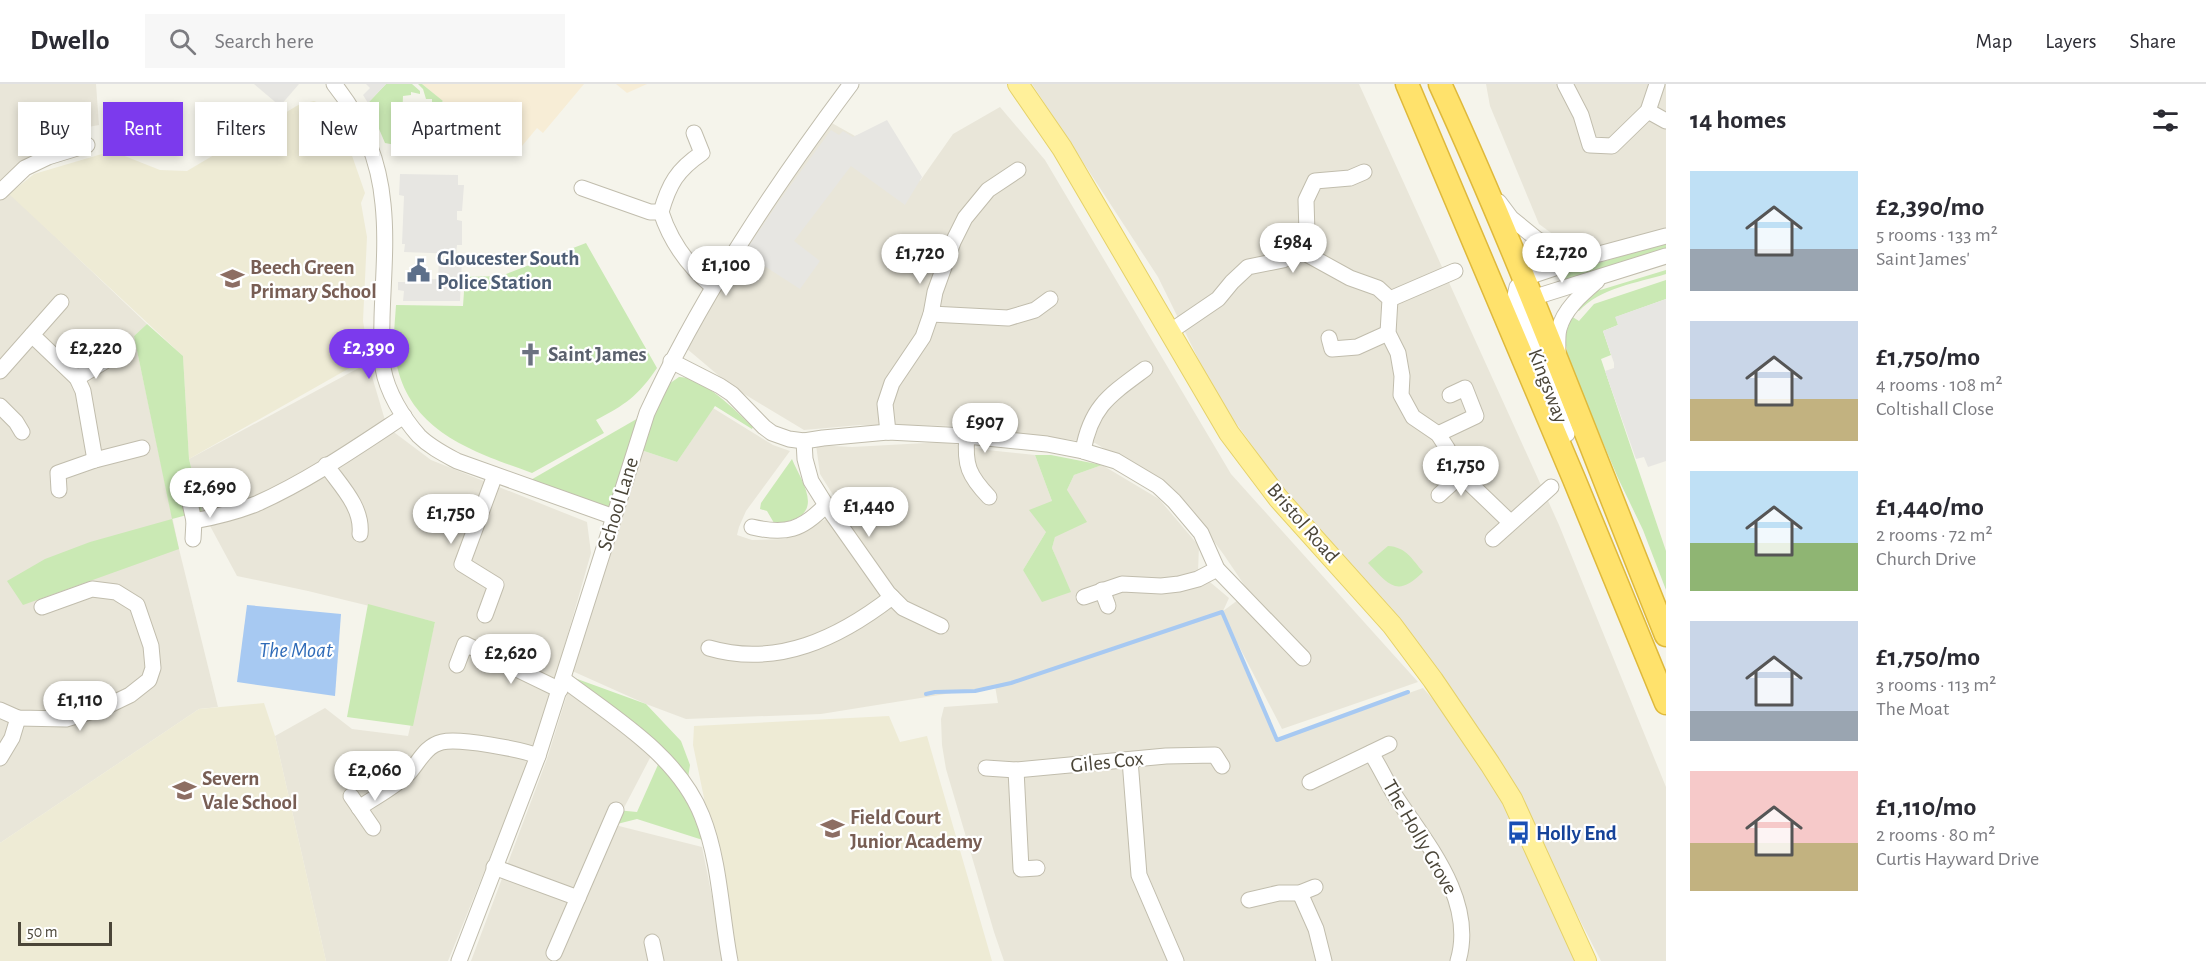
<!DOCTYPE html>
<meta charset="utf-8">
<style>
:root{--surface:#fff;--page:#f7f7f7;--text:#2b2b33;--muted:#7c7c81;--line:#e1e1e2;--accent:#7c3aed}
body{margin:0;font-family:"Alegreya Sans",sans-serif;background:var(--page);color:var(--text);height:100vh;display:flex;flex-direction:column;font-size:22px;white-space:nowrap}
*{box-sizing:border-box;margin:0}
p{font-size:20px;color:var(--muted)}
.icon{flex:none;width:33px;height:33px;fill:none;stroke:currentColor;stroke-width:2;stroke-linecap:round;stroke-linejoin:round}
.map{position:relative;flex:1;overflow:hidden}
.details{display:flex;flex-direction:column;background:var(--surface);width:540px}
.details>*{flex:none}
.guide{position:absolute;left:18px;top:18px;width:570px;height:54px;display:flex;gap:12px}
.scale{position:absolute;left:18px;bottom:15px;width:94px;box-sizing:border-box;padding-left:6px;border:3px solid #4a4538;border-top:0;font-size:16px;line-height:21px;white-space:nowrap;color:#4a4538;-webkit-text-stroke:4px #fff;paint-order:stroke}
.price{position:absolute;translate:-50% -51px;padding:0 14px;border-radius:21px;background:#fff;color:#222;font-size:20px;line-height:39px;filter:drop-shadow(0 2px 3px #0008)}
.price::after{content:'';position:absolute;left:50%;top:36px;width:18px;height:14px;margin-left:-9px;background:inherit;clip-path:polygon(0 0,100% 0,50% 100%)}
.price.selected{background:var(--accent);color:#fff}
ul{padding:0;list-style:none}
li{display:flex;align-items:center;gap:18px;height:150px;padding:0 24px}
li span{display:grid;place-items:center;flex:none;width:168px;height:120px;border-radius:0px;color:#555}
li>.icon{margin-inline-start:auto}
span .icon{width:72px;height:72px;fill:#fffc;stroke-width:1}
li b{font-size:26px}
h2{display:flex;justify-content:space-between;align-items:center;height:72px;padding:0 24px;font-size:26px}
.tag{padding:0 21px;border-radius:0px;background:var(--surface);box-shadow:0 3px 9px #0003;font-size:21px;line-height:54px}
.tag.selected{background:var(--accent);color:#fff}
header{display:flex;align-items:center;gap:36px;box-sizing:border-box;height:84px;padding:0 30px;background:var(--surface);border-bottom:2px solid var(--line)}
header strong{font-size:28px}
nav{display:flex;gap:33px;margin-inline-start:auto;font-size:21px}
.search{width:420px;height:54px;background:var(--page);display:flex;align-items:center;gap:15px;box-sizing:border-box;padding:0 21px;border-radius:0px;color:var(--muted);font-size:22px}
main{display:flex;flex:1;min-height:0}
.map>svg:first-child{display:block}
</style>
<header>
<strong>Dwello</strong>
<div class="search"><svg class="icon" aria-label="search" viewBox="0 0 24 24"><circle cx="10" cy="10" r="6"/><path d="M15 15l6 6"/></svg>Search here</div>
<nav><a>Map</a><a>Layers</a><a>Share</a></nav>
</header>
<main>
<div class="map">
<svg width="1666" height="877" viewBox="0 0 1666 877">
<rect width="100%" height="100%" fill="#f5f4eb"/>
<g fill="#e9e6d9">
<polygon points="0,0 96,0 99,41 72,46 67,57 32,71 12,85 0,98"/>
<polygon points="1032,0 1359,0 1559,441 1666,703 1666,877 1601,877 1508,697 1289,412 1217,313 1158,193"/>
<polygon points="1486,0 1666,0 1666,150 1590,163 1558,154 1539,140 1490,22"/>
<polygon points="1000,23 1045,76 1231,390 1418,598 1282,645 1227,539 1277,656 1423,604 1490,680 1586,877 1004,877 994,848 946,685 942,661 941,635 944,623 998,619 995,602 821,630 686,635 646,620 570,586 641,366 677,378 713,324 773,361 790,367 746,427 739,443 737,451 752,456 785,455 843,427 820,390 816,361 852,363 944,358 987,366 1035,371 1052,417 1046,448 1023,486 1070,508 1052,464 1067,406 1074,391 1102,381 1159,415 1199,462 1198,488 1229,514 1223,527 1249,508 1224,471 1179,410 1095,359 965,342 860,341 804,346 731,302 686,264 738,174 830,38 855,52 885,41 920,97 953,50"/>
<polygon points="0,100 147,240 134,252 179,465 218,623 199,625 0,759"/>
<polygon points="368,279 387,343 431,376 587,438 591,469 538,655 448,877 326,877 275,652 325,624 352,645 408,652 435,538 308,507 237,492 202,427 189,375"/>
<polygon points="568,607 651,672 615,741 702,763 725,877 471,877 547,675"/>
</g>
<g fill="#f7edd6">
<polygon points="422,0 584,0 543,49 537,44 517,68 512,63 506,70"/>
<polygon points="616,0 647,0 627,9"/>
</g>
<g fill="#eeebd5">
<polygon points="314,17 324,21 341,40 365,109 361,119 367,153 363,237 369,273 189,375 183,272 9,110 34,90 112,67 160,86 187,87 300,20"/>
<polygon points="264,619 275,652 326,877 0,877 0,759 199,625"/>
<polygon points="889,632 900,658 927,652 992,877 736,877 723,805 693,661 694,642"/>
</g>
<g fill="#cae9b4">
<polygon points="386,0 412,0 420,7 420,10 411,8 411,11 403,12 401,62 385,59 368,19"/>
<polygon points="418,0 422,0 443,17 438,22 432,20 432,15 426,15 423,5"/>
<path d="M586,159L657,284C638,312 625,321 596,336L604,349L532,389C474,368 409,348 396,277C392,259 395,239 396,221L463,222L465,193L501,192Z"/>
<polygon points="1666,159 1666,165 1563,196 1561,190"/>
<path d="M1666,186V190C1637,199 1600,204 1579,227L1575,225L1590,211L1597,207Z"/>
<polygon points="1666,196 1666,215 1616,233 1618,241 1603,247 1611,271 1601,275 1666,467 1666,506 1643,446 1618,394 1568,276 1565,254 1571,232 1579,237 1594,220"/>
<polygon points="147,240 183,272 189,375 202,427 172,435 179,465 23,521 7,497 45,475 90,458 172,435 134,252"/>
<path d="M679,293C702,292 737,328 753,343L752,345L715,322L677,378L641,366L662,310L666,302Z"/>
<polygon points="647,329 614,433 522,401"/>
<polygon points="1035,371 1051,371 1102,381 1074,391 1067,406 1087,438 1055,453 1052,464 1071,508 1042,518 1023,486 1046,448 1029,426 1052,417"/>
<path d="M792,375C799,393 821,422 797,434C789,437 782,440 774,439L767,427L760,425L761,419Z"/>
<path d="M1388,462C1406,463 1412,475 1423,488C1397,514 1389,501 1368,479Z"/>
<polygon points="368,520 435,538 413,642 347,633"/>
<polygon points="569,592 646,620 681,657 690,681 688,694 629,634"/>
<polygon points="661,674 666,678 709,758 637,735 609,742 616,726 637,728"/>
</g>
<g fill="#e7e6e2">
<polygon points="254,0 299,0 280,22"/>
<polygon points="366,0 386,0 368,19 363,11 370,4"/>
<polygon points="887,36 922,93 905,121 851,82 794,157 820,177 800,205 744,169 782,113 831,46 839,51 843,47 853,53"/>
<polygon points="400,90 458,91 458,101 464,101 462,127 457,127 457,136 462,137 462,161 457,161 456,170 404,168 405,160 402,160 404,112 399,111"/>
<polygon points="439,174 462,175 460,217 403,217 404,207 398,206 398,198 425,198 426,195 438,195"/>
<polygon points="1666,215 1666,377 1648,383 1644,373 1636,375 1605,287 1614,284 1614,279 1603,247 1618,241 1615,233"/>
</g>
<polygon fill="#a7c9f2" points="247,521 341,530 335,612 237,598"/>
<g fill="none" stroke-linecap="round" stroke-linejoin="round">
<polyline stroke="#a7c9f2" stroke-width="4" points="926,610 935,608 975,607 1011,599 1222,528 1277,656 1408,608"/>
<defs>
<g id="minor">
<path d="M334,0C362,35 379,75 383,120C387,158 383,196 382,234C382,251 380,268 383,284C387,308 403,334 419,352C430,363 444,370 457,377L614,433"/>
<polyline points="1565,0 1581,31 1590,61 1612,62 1648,27 1657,0"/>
<polyline points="1648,27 1666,37"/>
<path d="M582,104L650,128H661C671,159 688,182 713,203"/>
<polyline points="0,108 25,84 48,73 87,61"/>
<polyline points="1499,118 1511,134 1538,156 1588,173"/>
<path d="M661,128C669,100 677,86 702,69L694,49"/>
<polyline points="1301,167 1350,194 1378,204 1390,215 1388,249 1398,269 1402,292 1401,311 1413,333 1438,350 1447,364 1461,391 1510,438"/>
<polyline points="1525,214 1532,214 1666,172"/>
<polyline points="1390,215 1455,187"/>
<polyline points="931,230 1008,234 1035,226 1050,215"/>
<polyline points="1171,247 1218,215 1232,198 1248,183 1283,176 1301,167 1307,150 1306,116 1315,97 1350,94 1364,88"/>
<polyline points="32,251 77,294 83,307 95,376"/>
<polyline points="1329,254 1332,265 1357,263 1388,249"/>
<path d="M1558,270C1558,262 1557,253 1559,245C1564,225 1582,210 1597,197"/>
<polyline points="671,277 720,302 732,310 764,343 772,349 789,355 804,357 823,354 888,348 967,352 1047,360 1083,367 1116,377 1158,402 1174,417 1201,449 1217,485 1303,574"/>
<polyline points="0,287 61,218"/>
<polyline points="77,294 105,277"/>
<polyline points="0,322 16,338 22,348"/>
<polyline points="888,348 885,320 892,299 923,253 931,230 935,208 953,158 965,134 988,106 1018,86"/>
<polyline points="1438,350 1476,332 1465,304 1450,311"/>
<polyline points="1567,350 1517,223 1515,212 1517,203 1525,194 1588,173 1666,152"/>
<path d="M967,352C964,381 969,392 989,413"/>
<polyline points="804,357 805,375 811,397 826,421 888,509 903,524 941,542"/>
<path d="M1083,367C1091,322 1110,311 1145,285"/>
<path d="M326,381C340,401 363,423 360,450"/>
<polyline points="59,406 58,389 95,376 142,364"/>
<polyline points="1439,411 1461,391"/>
<polyline points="190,419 194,437 193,455"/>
<path d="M194,437C215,433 236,428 256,420C308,397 357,363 404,332"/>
<path d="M752,443C786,451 802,446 826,421"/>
<polyline points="1493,455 1551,403"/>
<polyline points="1102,506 1108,522"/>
<polyline points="1084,513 1122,500 1161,502 1179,500 1198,495 1217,485"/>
<polyline points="485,531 496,501 462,480 495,391"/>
<path d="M709,564C777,584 839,554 892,513"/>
<polyline points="457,581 465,560 560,606"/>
<path d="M563,595C613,633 678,671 702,732C720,777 721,830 730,877"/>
<polyline points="0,626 18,634 66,635 103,624 130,611 149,596 153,584 151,562 137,521 116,508 92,505 42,523"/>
<path d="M1371,669C1380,683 1387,699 1396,713C1427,760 1476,817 1458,877"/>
<polyline points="0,674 12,654 18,634"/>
<polyline points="1130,676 1139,791 1176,877"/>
<polyline points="986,684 1016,686 1166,672 1215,671 1222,682"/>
<polyline points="1016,686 1021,785 1037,784"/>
<polyline points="1310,698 1389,660"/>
<polyline points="351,712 373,744"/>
<path d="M359,724C375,713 395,703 409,689C419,678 425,662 442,658C460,654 520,665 538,672"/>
<polyline points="494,783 578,814"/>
<polyline points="1300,809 1316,845 1324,877"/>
<polyline points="1249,816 1279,809 1300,809 1315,803"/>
<polyline points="652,858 656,877"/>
<polyline points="554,869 616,726"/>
<path d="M459,877L538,672L647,329C701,212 774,103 851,0"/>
</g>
<polyline id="major" points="1018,0 1062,64 1229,349 1278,414 1392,541 1433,596 1490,680 1512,715 1586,877"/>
<g id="highway">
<polyline points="1407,0 1574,395 1666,619"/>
<path d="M1440,0C1523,181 1592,367 1666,551"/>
</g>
</defs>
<use href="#minor" stroke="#c1bdad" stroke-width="17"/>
<use href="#major" stroke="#e5d169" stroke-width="22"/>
<use href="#highway" stroke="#dfb93b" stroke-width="25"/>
<use href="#minor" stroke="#fff" stroke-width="15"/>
<use href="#major" stroke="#fff09a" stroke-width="20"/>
<use href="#highway" stroke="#ffe26c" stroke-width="22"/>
</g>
<defs>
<symbol id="civic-bare" viewBox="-9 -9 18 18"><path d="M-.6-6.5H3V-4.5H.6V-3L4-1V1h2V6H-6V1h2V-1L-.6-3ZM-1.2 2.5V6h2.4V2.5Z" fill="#5c6f8a" stroke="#fff" stroke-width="2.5" paint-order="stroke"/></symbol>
<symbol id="school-bare" viewBox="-9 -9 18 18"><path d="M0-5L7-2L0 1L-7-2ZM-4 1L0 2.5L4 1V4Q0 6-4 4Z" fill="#8d6e63" stroke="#fff" stroke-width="2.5" paint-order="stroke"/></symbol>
<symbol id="church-bare" viewBox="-9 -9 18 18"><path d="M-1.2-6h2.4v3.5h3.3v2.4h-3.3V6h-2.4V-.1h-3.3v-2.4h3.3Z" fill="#6b7280" stroke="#fff" stroke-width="2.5" paint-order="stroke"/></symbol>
<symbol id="bus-bare" viewBox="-9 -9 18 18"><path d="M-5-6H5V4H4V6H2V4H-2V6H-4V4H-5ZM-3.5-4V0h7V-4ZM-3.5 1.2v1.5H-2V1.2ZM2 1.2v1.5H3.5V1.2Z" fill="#1a4fb4" stroke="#fff" stroke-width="2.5" paint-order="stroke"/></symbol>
</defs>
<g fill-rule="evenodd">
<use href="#civic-bare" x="402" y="170" width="33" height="33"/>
<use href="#school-bare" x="216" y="178" width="33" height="33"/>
<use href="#church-bare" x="514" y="254" width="33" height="33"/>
<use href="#school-bare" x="168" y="690" width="33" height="33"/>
<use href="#school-bare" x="816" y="728" width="33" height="33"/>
<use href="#bus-bare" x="1502" y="732" width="33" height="33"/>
</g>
<g text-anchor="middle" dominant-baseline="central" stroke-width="4.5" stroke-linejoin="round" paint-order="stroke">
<g font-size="21" font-weight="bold" fill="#4e5e75" stroke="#fff" text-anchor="start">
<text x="437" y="174">Gloucester South<tspan x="437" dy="24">Police Station</tspan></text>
</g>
<g font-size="21" font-weight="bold" fill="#785e54" stroke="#fff" text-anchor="start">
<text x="250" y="183">Beech Green<tspan x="250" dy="24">Primary School</tspan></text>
<text x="202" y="694">Severn<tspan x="202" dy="24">Vale School</tspan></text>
<text x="850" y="733">Field Court<tspan x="850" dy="24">Junior Academy</tspan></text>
</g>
<g font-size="21" font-weight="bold" fill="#5b616d" stroke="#fff" text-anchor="start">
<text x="548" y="270">Saint James</text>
</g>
<g font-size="21" fill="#4a4538" stroke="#fff">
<text transform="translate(1548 302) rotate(69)">Kingsway</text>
<text transform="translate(618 420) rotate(-73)">School Lane</text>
<text transform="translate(1303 439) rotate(49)">Bristol Road</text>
<text transform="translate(1107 678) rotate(-6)">Giles Cox</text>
<text transform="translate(1420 753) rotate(60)">The Holly Grove</text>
</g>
<g font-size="21" font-weight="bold" fill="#164399" stroke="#fff" text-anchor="start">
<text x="1536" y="749">Holly End</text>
</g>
<g font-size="22" font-style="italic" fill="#2f6bb8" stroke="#fff">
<text x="296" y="566">The Moat</text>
</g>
</g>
</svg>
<div class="scale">50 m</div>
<b class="price" style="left:1293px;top:190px">£984</b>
<b class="price" style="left:1562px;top:200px">£2,720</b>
<b class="price" style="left:920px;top:201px">£1,720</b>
<b class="price" style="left:726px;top:213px">£1,100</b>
<b class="price" style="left:96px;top:296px">£2,220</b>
<b class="price selected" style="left:369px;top:296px">£2,390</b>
<b class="price" style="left:985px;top:370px">£907</b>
<b class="price" style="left:1461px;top:413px">£1,750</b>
<b class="price" style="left:210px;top:435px">£2,690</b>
<b class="price" style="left:869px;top:454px">£1,440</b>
<b class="price" style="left:451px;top:461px">£1,750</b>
<b class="price" style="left:511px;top:601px">£2,620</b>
<b class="price" style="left:80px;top:648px">£1,110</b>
<b class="price" style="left:375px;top:718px">£2,060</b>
<div class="guide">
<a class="tag">Buy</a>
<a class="tag selected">Rent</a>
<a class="tag">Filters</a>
<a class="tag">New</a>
<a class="tag">Apartment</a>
</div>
</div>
<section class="details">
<h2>14 homes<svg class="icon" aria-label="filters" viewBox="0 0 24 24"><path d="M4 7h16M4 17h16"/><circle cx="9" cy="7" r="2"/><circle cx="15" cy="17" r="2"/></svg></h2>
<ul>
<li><span style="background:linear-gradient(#bfe0f5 65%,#9aa5b1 0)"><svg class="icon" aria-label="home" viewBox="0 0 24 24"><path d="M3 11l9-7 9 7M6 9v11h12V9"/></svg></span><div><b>£2,390/mo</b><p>5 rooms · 133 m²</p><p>Saint James'</p></div></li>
<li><span style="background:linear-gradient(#c9d6e8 65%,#c2b280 0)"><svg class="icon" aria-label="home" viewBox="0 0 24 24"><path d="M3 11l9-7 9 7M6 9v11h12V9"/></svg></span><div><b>£1,750/mo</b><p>4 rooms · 108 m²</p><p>Coltishall Close</p></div></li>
<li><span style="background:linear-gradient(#bfe0f5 60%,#8fb573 0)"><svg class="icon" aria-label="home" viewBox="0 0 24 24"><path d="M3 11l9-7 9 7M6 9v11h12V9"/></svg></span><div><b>£1,440/mo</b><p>2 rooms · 72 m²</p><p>Church Drive</p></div></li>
<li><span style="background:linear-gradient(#c9d6e8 75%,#9aa5b1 0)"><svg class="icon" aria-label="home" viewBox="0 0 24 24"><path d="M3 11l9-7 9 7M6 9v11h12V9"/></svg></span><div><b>£1,750/mo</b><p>3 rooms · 113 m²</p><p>The Moat</p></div></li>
<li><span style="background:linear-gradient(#f6c9c9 60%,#c2b280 0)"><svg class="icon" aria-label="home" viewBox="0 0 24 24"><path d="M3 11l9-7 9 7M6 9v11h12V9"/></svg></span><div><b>£1,110/mo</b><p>2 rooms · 80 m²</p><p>Curtis Hayward Drive</p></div></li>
</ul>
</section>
</main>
